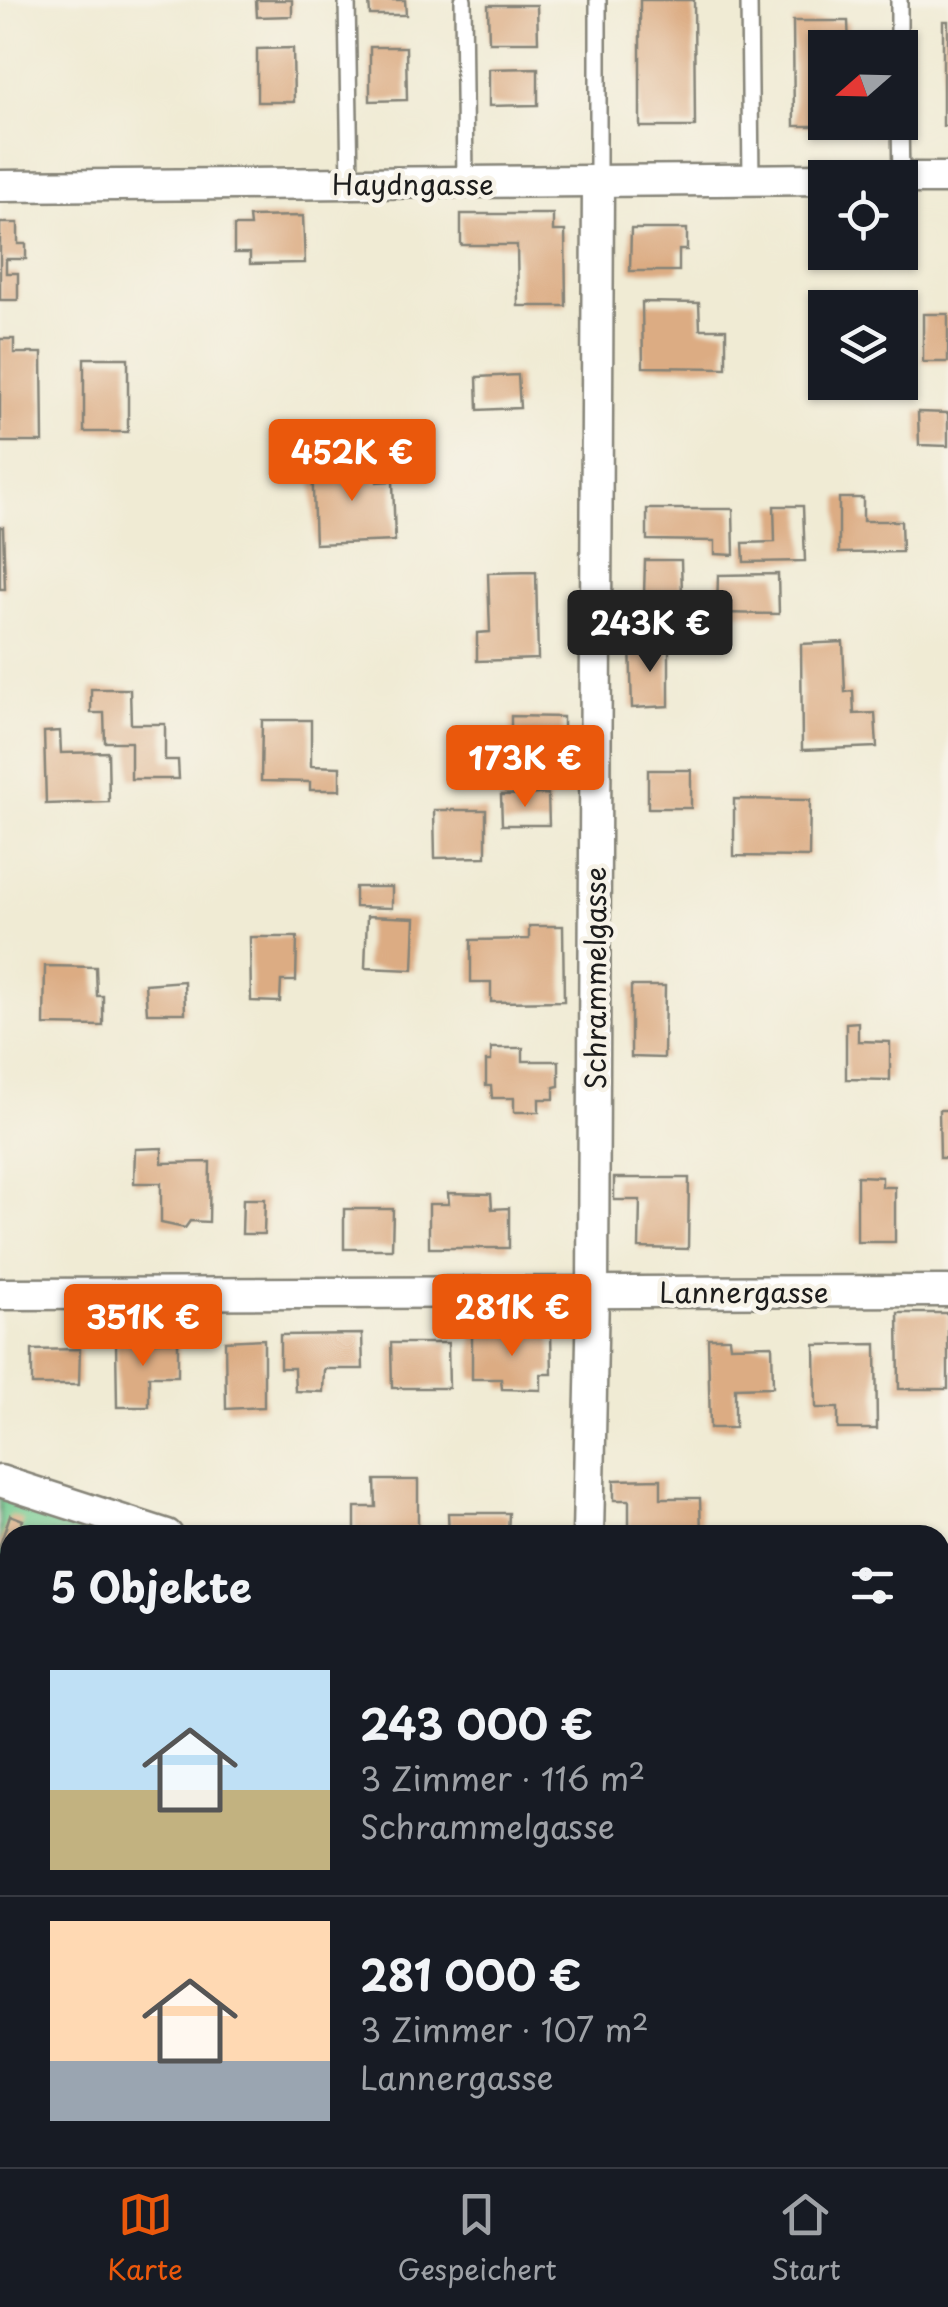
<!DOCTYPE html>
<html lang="de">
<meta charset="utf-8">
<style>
:root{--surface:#171b24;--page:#242831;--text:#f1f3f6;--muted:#9ea1a6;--line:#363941;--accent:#ea580c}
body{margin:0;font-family:"Playpen Sans",sans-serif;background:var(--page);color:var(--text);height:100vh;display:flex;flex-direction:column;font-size:38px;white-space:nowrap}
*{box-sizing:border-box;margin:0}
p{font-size:32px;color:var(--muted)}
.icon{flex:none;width:55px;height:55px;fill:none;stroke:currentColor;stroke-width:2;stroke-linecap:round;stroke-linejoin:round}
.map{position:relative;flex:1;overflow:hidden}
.drawer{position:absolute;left:0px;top:1525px;width:950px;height:642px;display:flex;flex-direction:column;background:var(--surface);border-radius:30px 30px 0 0;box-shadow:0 2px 8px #0004}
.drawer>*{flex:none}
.needle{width:65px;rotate:250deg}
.buttons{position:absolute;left:808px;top:30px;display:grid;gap:20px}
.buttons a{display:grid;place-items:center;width:110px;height:110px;border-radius:0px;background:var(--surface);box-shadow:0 2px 8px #0004;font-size:50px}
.price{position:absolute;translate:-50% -85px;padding:0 22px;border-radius:10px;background:var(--accent);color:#fff;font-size:32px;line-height:65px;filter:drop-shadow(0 2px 5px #0008)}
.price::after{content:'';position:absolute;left:50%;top:60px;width:30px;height:22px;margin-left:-15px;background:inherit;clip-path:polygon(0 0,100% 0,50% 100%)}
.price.current{background:#222;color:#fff}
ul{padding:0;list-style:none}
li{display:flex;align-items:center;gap:30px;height:250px;padding:0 50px}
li+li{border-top:2px solid var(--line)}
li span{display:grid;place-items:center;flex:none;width:280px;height:200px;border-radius:0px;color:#555}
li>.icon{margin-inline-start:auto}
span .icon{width:120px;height:120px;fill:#fffc;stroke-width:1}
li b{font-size:42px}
h2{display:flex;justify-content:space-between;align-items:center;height:120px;padding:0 50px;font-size:42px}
.menu{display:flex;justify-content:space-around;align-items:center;height:140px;border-top:2px solid var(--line);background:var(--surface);font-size:28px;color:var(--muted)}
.menu a{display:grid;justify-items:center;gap:5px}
.menu .current{color:var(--accent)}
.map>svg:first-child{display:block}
</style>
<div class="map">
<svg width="948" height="2167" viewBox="0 0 948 2167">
<rect width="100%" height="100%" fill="#f7f3e8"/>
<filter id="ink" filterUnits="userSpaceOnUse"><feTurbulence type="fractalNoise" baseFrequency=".01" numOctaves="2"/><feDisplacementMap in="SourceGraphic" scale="20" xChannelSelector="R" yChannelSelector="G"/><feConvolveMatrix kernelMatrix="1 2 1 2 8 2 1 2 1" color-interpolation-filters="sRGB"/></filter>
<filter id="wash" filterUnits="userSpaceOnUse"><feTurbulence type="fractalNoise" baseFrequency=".0048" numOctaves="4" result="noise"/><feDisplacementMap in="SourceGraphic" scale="40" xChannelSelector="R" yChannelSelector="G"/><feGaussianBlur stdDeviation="2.25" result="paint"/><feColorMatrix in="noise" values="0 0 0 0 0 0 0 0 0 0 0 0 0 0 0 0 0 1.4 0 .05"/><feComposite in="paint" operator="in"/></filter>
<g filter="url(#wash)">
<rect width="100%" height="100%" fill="#f0ebd4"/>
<g fill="#72c98f" stroke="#477256" stroke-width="2.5">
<polygon points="0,1495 114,1535 10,1535 10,1645 0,1642"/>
<polygon points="940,1834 948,1837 948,1995 940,1992"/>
<polygon points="0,1914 10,1916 10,2040 0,2037"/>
<polygon points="476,2158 917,2158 943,2167 514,2167"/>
</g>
<g fill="#3cadb5" stroke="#2c6468" stroke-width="2.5">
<polygon points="0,1642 10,1645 10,1916 0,1914"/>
<polygon points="940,1992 948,1995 948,2167 917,2158 940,2158"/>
</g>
<g id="blocks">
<g fill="#dcac83">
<polygon points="256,0 292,0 292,16 257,17"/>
<polygon points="369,0 405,0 406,15 370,15"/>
<polygon points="640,0 694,0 695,127 640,127"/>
<polygon points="488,5 537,5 538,42 489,42"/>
<polygon points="793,21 848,21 849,48 825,48 825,126 794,126"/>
<rect x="943" y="21" width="5" height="105"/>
<polygon points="370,47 406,47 407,100 370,101"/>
<polygon points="293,48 294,102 257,102 257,49"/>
<polygon points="538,68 538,105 489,106 489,69"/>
<polygon points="461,214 553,214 553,231 565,231 566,306 518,306 517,245 461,245"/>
<polygon points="303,216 305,263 250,264 250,253 234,253 234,226 250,226 249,217"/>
<polygon points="0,223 18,223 18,244 26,244 26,259 6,259 6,273 18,273 18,300 0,300"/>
<polygon points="631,229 687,229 687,250 679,250 679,271 630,271"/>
<polygon points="642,302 699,303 700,329 726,329 726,368 643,367"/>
<rect x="923" y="314" width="25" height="48"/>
<polygon points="0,339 14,339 14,353 42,353 43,442 0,442"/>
<rect x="84" y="358" width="44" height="74"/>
<polygon points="518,375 520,408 478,410 477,377"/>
<polygon points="918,412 948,413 948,446 919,445"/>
<polygon points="377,462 377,482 393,481 395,541 315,544 312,464"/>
<polygon points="839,498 863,498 863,521 901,521 902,552 839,553"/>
<polygon points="774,506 803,506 805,561 744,562 743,543 775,542"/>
<polygon points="647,509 733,509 734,555 715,554 715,541 647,540"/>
<polygon points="0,527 3,527 5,589 0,589"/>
<polygon points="645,560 681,560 682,594 644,595"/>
<polygon points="536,572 538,659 477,661 477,633 490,632 488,573"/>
<polygon points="778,574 779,614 717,613 718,575"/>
<polygon points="669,642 669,706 632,708 630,644"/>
<polygon points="843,642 845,692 853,691 854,714 875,713 877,747 802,750 801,644"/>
<polygon points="91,689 130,689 131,724 165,724 165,760 178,760 179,779 131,779 131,742 105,742 104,713 91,713"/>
<polygon points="511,716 563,717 563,774 518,773 518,759 511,759"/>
<polygon points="262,720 311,720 311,766 340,767 340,790 310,790 310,782 261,781"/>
<polygon points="60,731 61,753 108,752 109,802 46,804 44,732"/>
<rect x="648" y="770" width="43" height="38"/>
<polygon points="548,794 549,825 502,825 501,795"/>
<polygon points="734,799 810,800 809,857 734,856"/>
<polygon points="434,810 486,810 486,857 435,858"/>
<polygon points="355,887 392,887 392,908 355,907"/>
<polygon points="367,916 415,918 413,970 365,968"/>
<polygon points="529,926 563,926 564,1001 491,1002 491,982 471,982 471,940 529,939"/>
<polygon points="250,937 297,937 296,981 281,981 280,1002 251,1001"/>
<polygon points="45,966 96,967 97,996 103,996 103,1026 44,1025"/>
<polygon points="184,981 185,1013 147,1013 145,984"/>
<polygon points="631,986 665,986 664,1058 631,1057"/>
<polygon points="858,1022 858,1041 890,1042 890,1080 846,1079 846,1023"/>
<polygon points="491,1048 523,1048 523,1061 559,1061 559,1086 554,1087 554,1099 539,1099 539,1112 514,1112 514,1098 492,1098 491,1086 486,1086 486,1061 491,1061"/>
<polygon points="939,1110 948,1110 948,1158 940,1158"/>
<polygon points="162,1148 162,1163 210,1162 209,1222 190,1221 185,1228 161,1223 161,1183 134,1183 135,1149"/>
<polygon points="857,1176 882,1177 882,1187 895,1187 895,1242 857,1242"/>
<polygon points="614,1178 689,1178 688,1249 639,1248 640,1200 614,1200"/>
<polygon points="448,1193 491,1194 492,1209 509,1208 509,1248 429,1248 429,1204 449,1204"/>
<polygon points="243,1199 265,1199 264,1234 242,1234"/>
<polygon points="344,1209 393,1209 392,1249 344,1249"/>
<polygon points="898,1313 948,1313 948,1389 899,1389"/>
<polygon points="472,1333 551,1334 552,1374 541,1374 541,1390 502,1389 501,1379 472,1379"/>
<polygon points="362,1334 363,1369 324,1369 323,1392 295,1391 294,1368 280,1368 280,1335"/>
<polygon points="708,1338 729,1338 730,1346 772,1345 773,1387 735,1388 735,1428 710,1428"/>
<polygon points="264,1339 264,1407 226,1409 225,1341"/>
<polygon points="178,1341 178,1376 149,1376 149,1407 117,1407 116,1342"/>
<polygon points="391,1343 448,1343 449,1388 392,1388"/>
<polygon points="876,1344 877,1429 838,1429 838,1408 816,1408 815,1345"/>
<polygon points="80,1349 79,1385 32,1385 32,1350"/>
<polygon points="661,1479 661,1498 700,1498 701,1535 629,1535 629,1500 614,1500 614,1480"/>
<polygon points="375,1480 418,1480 418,1535 355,1535 355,1507 376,1507"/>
<polygon points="448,1513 509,1513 508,1535 449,1535"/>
<polygon points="10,1515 23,1520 18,1535 10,1535 10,1552 0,1548 0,1545"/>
<rect x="940" y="1561" width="8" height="51"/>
<polygon points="533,2158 564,2158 562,2167 531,2167"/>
<polygon points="572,2158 643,2158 641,2167 581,2167 582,2162"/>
</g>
</g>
</g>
<g filter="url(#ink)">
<use href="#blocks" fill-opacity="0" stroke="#868478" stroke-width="2.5"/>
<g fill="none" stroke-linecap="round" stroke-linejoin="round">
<defs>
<g id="lane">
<polyline points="347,0 350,183"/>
<polyline points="463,0 465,182"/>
<polyline points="749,0 751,180"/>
<polyline points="899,0 899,48"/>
<polyline points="900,122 901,178"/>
<polyline points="598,182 598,0"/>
</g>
<g id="street">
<polyline points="900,178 948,178"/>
<polyline points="0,186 825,179"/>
<polyline points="0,1294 948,1291"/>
<polyline points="0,1481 167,1535"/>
<polyline points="588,1535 593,1292 598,182"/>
<polyline points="940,1650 948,1650"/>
<polyline points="940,1816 948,1819"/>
<polyline points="0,2056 10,2059"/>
<polyline points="399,2158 436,2167"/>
</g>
</defs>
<use href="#lane" stroke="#868478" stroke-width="20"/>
<use href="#street" stroke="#868478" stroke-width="35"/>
<use href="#lane" stroke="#fff" stroke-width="15"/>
<use href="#street" stroke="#fff" stroke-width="30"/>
</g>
</g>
<g text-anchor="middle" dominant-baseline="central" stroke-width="9" stroke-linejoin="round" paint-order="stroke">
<g font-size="28" fill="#1c1c1c" stroke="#f7f3e8">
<text x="413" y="183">Haydngasse</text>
<text transform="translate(594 978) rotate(-90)">Schrammelgasse</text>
<text x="744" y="1291">Lannergasse</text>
</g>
</g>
</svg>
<div class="buttons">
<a><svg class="needle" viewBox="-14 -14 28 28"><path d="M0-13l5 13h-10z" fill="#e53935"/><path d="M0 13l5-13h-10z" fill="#9ea1a6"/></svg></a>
<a><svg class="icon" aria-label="locate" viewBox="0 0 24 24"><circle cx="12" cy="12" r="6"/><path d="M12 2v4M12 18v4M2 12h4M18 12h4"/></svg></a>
<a><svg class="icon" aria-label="layers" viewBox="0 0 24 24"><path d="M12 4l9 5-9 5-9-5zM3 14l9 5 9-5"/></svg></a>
</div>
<b class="price" style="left:352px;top:504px">452K €</b>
<b class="price current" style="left:650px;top:675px">243K €</b>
<b class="price" style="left:525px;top:810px">173K €</b>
<b class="price" style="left:512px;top:1359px">281K €</b>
<b class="price" style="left:143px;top:1369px">351K €</b>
<section class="drawer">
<h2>5 Objekte<svg class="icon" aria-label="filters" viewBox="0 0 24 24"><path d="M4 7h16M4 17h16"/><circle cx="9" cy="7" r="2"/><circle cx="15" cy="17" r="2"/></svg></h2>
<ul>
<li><span style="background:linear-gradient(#bfe0f5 60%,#c2b280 0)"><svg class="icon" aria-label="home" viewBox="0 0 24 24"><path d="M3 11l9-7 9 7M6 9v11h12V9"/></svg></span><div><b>243 000 €</b><p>3 Zimmer · 116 m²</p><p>Schrammelgasse</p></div></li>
<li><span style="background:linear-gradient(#ffd9b3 70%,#9aa5b1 0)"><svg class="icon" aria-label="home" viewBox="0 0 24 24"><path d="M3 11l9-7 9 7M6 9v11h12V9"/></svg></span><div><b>281 000 €</b><p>3 Zimmer · 107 m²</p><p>Lannergasse</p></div></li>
</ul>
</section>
</div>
<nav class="menu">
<a class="current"><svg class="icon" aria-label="map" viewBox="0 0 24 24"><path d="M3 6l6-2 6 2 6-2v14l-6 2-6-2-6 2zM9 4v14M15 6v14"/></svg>Karte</a>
<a><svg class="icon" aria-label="saved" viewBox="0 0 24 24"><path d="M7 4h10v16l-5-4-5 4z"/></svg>Gespeichert</a>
<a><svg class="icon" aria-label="home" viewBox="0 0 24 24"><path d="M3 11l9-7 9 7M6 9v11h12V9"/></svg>Start</a>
</nav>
